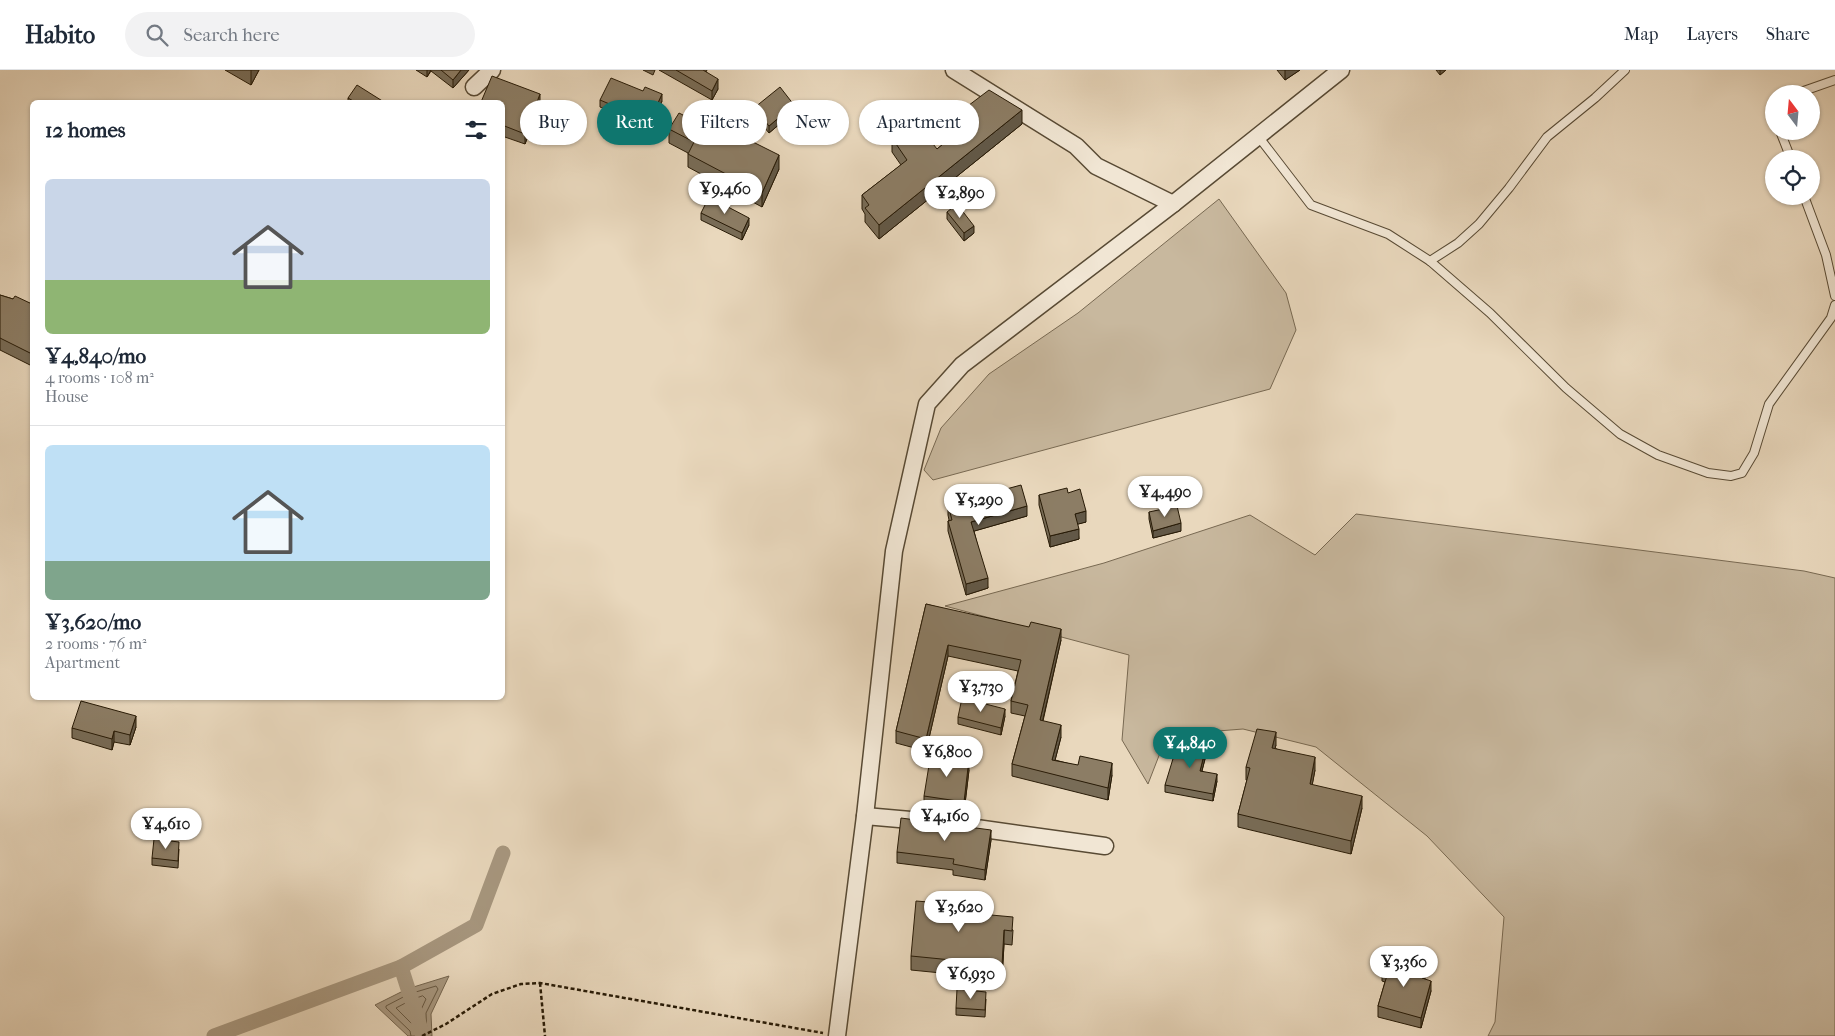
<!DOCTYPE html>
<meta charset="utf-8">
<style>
:root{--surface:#fff;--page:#f2f2f3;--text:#1f2937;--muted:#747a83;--line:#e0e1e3;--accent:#0f766e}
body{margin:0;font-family:"IM FELL French Canon",serif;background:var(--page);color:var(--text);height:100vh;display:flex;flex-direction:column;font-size:19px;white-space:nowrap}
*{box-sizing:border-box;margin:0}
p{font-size:16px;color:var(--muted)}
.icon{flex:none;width:28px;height:28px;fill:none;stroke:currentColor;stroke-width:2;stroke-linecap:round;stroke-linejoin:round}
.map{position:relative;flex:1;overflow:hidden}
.sheet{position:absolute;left:30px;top:30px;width:475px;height:600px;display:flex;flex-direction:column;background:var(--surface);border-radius:8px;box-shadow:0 1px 4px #0004}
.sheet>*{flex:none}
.top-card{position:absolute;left:520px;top:30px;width:475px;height:45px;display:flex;gap:10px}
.needle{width:32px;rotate:344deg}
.fabs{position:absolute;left:1765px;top:15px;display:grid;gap:10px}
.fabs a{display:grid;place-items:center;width:55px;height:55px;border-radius:50%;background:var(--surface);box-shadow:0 1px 4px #0004;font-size:25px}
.price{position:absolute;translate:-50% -42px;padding:0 11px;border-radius:18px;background:#fff;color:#222;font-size:16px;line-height:32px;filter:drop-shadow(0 1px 2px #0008)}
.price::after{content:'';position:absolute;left:50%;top:30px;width:15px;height:11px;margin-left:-8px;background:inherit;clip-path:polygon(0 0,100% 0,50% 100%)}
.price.on{background:var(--accent);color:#fff}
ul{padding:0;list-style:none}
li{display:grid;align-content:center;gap:10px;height:265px;padding:0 15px}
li+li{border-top:1px solid var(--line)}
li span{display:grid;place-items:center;height:155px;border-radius:8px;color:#555}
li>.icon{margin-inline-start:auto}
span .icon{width:90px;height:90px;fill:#fffc;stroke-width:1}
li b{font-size:21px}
h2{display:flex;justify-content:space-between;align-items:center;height:60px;padding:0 15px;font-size:21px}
.pill{padding:0 18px;border-radius:22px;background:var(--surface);box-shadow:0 1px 4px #0004;font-size:18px;line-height:45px}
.pill.on{background:var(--accent);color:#fff}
header{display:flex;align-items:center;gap:30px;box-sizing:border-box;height:70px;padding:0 25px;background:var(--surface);border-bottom:1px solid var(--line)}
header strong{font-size:24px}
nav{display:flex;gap:28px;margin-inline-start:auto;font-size:18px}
.search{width:350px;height:45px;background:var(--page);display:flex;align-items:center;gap:12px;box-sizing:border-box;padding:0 18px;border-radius:28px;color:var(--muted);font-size:19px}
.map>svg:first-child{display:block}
</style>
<header>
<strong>Habito</strong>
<div class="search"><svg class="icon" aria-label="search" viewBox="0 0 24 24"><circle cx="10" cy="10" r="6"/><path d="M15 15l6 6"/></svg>Search here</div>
<nav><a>Map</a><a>Layers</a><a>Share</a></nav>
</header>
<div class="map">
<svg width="1835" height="966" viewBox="0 0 1835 966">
<rect width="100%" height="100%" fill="#e9d8bd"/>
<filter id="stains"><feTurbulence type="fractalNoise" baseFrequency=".004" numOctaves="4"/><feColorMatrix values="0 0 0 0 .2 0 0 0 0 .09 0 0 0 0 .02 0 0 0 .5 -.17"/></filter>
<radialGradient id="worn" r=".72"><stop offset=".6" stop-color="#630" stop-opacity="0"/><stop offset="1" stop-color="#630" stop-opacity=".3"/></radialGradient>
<g fill="#c8b89e" stroke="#786952">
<polygon points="1219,129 1286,223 1296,260 1270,319 933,410 924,400 941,358 989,304 1078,243"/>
<polygon points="1356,444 1804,501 1835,508 1835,966 1488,966 1495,952 1504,847 1427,766 1316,677 1243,659 1167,665 1148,714 1122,670 1129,585 945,536 1104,493 1250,445 1315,485"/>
</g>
<polygon fill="#a7977f" stroke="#74654f" points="449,906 431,944 432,966 408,966 375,935 407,919"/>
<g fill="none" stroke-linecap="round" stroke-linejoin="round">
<g stroke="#675842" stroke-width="1">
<polygon points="423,926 426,929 420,942 419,957 417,959 396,938 411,930"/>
<polyline points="411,966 410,961 386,938 386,936 409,924 436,916 438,919 426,943 427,966"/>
</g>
<g stroke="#a7977f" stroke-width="15">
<polyline points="401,897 423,966"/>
<polyline points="214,966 401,897 476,855 503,783"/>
</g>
<defs>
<g id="service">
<polyline points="1795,24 1835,10"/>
<polyline points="1780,61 1791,89"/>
<polyline points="1258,66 1311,135 1388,164 1430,191 1490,243 1566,318 1620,364 1658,385 1708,403 1731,406 1742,403 1754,383 1769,334 1831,248 1835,235"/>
<polyline points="1804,126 1826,185 1835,226"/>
<polyline points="1430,191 1458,173 1479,154 1509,118 1547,67 1595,28 1625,0"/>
</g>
<g id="minor">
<polyline points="954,0 1076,76 1096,96 1173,134"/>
<polyline points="474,17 492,0"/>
<polyline points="865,746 922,751"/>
<polyline points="969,757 1105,776"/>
<polyline points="837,966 865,746 894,481 927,334 962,295 1173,134 1341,0"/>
</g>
</defs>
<use href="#service" stroke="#584a34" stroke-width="10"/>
<use href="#minor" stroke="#584a34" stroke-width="19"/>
<g stroke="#271a06" stroke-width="2.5" stroke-dasharray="4 2.5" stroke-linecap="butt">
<polyline points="540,913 545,966"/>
<polyline points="422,966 446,954 492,924 521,914 540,913 823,963"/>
</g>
<use href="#service" stroke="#f1e6d4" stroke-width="8"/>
<use href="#minor" stroke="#f1e6d4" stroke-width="16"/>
</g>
<g fill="#786c57" stroke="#271a06">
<polygon points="225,0 259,0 251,15"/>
<polygon points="416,0 469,0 453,18 431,1 427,7"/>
<polygon points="643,0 655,0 653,5"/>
<polygon points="659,0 707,0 706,2 718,19 712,30"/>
<polygon points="1277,0 1300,0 1285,10"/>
<polygon points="1436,0 1446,0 1440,5"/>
<polygon points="348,28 384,32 348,32"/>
<polygon points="600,30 662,31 646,67 629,59 629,52 630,50 600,37"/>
<polygon points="502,32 540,35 525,74 502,66"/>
<polygon points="754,38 794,42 769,63 754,45"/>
<polygon points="944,54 1022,54 879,169 865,152 865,144 862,139 862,125 901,95 892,82 892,68 937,79 947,71 944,68"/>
<polygon points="669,59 779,99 762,137 688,97 688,83 669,73"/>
<polygon points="947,142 974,163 964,171 947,149"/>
<polygon points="701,143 749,155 742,170 701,150"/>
<polygon points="0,225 13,229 32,234 32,296 0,280"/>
<polygon points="1039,425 1086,452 1077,454 1079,469 1050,477 1039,435"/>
<polygon points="948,435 1027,446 974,461 988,518 966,525 948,461 948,451 949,450 948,445"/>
<polygon points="1149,442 1181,461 1153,468 1149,449"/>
<polygon points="926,534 1061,570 1043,651 1061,667 1055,690 1112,705 1108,730 1012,706 1012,694 1025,646 1011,643 1011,631 1018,601 948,586 926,681 896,673 896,661"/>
<polygon points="1005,646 1001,665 958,654 958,647"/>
<polygon points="136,657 130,675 114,672 112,680 72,668 72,658"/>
<polygon points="1276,675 1275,678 1315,700 1312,715 1362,738 1351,784 1238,757 1238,744 1247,710 1246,710 1246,697"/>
<polygon points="1206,685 1202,701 1217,711 1213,731 1165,722 1165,715"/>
<polygon points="969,700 964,742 924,737 924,726"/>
<polygon points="991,770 985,810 953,805 953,800 897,793 897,782"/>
<polygon points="179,779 178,798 152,795 152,788"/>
<polygon points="991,845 1013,860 1012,875 1004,874 1002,909 911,900 911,886"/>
<polygon points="1382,901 1425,909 1431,921 1421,958 1378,947 1378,936 1385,912 1382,911"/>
<polygon points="986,929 985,947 956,945 956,938"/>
</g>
<g fill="#625847" stroke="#271a06">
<polygon points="251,0 259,0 251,15"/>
<polygon points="427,0 431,0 427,7"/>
<polygon points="461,0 469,0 453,18 453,10"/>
<polygon points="1285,0 1300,0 1285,10"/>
<polygon points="1440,0 1446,0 1440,5"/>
<polygon points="718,9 718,19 712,30 712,21"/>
<polygon points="540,24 540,35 525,74 525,64"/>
<polygon points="662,24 662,31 646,67 646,59"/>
<polygon points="794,35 794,42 769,63 769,56"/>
<polygon points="1022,40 1022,54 879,169 879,155"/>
<polygon points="779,85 779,99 762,137 762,123"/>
<polygon points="749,148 749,155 742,170 742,163"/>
<polygon points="974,156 974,163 964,171 964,163"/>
<polygon points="1027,436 1027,446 971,462 971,452"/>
<polygon points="1086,441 1086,452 1075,455 1075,444"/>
<polygon points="1181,453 1181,461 1153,468 1153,461"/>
<polygon points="1079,459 1079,469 1050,477 1050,466"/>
<polygon points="988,508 988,518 966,525 966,514"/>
<polygon points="1061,559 1061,570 1040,662 1040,650"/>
<polygon points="948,575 948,586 926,681 926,669"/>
<polygon points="1005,639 1005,646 1001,665 1001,658"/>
<polygon points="136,646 136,657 130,675 130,665"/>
<polygon points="1061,655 1061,667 1052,702 1052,690"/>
<polygon points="114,661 114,672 112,680 112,669"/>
<polygon points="1276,662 1276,675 1272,690 1272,678"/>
<polygon points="1206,677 1206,685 1200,708 1200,701"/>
<polygon points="1315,687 1315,700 1310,727 1310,714"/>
<polygon points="969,689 969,700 964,742 964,732"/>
<polygon points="1112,693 1112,705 1108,730 1108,718"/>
<polygon points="1217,704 1217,711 1213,731 1213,724"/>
<polygon points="1362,726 1362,738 1351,784 1351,771"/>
<polygon points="991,760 991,770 985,810 985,800"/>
<polygon points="1004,860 1004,874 1002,909 1002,895"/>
<polygon points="1425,898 1425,909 1422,908"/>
<polygon points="1431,911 1431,921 1421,958 1421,948"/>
</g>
<g fill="#8c7d65" stroke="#271a06">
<polygon points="441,0 461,0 453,10"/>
<polygon points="676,0 703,0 718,9 712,21"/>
<polygon points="492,6 540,24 525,64 502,55 502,32 481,32"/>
<polygon points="611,8 643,21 645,17 662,24 646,59 629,52 633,44 600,30"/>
<polygon points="357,15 384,32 355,32 348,28"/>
<polygon points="780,17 794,35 769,56 754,38"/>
<polygon points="989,20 1022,40 879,155 865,138 869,135 862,125 907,90 892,68 915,51 937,79 954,65 944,54"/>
<polygon points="679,43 703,55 707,49 779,85 762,123 688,84 694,72 669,59"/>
<polygon points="709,127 749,148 742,163 701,143"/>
<polygon points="957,134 974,156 964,163 947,142"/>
<polygon points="0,225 13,229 15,226 32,234 32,284 0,268"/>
<polygon points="1021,415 1027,436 971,452 988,508 966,514 948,451 952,450 948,435"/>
<polygon points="1067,418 1068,423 1080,419 1086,441 1075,444 1079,459 1050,466 1039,425"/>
<polygon points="1177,436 1181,453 1153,461 1149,442"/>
<polygon points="926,534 1029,557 1031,552 1061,559 1040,650 1061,655 1052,690 1078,695 1080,686 1112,693 1108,718 1012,694 1028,635 1011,631 1021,590 948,575 926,669 896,661"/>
<polygon points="962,628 1005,639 1001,658 958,647"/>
<polygon points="81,631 136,646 130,665 114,661 112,669 72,658"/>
<polygon points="1257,659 1276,662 1272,678 1315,687 1310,714 1362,726 1351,771 1238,744 1250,698 1246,697"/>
<polygon points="1179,669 1206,677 1200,701 1217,704 1213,724 1165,715"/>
<polygon points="931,683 969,689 964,732 924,726"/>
<polygon points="901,748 991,760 985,800 953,794 954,789 897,782"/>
<polygon points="154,769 179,772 178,791 152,788"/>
<polygon points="916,831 991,837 991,845 1013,847 1012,861 1004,860 1002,895 911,886"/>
<polygon points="1385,888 1425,898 1422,908 1431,911 1421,948 1378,936 1388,902 1382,901"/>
<polygon points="957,919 986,922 985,940 956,938"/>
</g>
<rect width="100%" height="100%" filter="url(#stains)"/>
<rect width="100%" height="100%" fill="url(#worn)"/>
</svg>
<div class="fabs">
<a><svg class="needle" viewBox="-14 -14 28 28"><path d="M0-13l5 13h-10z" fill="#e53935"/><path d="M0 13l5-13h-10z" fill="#747a83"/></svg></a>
<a><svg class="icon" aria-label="locate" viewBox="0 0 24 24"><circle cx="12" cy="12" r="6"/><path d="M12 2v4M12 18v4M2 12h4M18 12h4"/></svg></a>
</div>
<b class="price" style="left:725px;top:145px">¥9,460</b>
<b class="price" style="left:960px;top:149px">¥2,890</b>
<b class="price" style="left:1165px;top:448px">¥4,490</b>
<b class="price" style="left:979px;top:456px">¥5,290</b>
<b class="price" style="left:981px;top:643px">¥3,730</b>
<b class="price on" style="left:1190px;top:699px">¥4,840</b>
<b class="price" style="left:947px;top:708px">¥6,800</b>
<b class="price" style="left:945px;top:772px">¥4,160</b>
<b class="price" style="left:166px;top:780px">¥4,610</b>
<b class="price" style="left:959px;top:863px">¥3,620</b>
<b class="price" style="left:1404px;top:918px">¥3,360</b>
<b class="price" style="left:971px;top:930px">¥6,930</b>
<div class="top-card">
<a class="pill">Buy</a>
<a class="pill on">Rent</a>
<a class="pill">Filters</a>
<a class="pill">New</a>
<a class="pill">Apartment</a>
</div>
<section class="sheet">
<h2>12 homes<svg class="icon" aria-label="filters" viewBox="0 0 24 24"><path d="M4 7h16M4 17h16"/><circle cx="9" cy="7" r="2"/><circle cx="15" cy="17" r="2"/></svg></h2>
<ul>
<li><span style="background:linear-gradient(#c9d6e8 65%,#8fb573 0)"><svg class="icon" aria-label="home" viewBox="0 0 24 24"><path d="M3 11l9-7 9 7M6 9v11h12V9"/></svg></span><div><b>¥4,840/mo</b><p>4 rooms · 108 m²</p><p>House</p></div></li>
<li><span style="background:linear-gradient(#bfe0f5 75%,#7fa58c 0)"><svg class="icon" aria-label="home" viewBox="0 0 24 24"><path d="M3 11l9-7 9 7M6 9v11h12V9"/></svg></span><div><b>¥3,620/mo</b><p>2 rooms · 76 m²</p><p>Apartment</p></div></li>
</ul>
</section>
</div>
